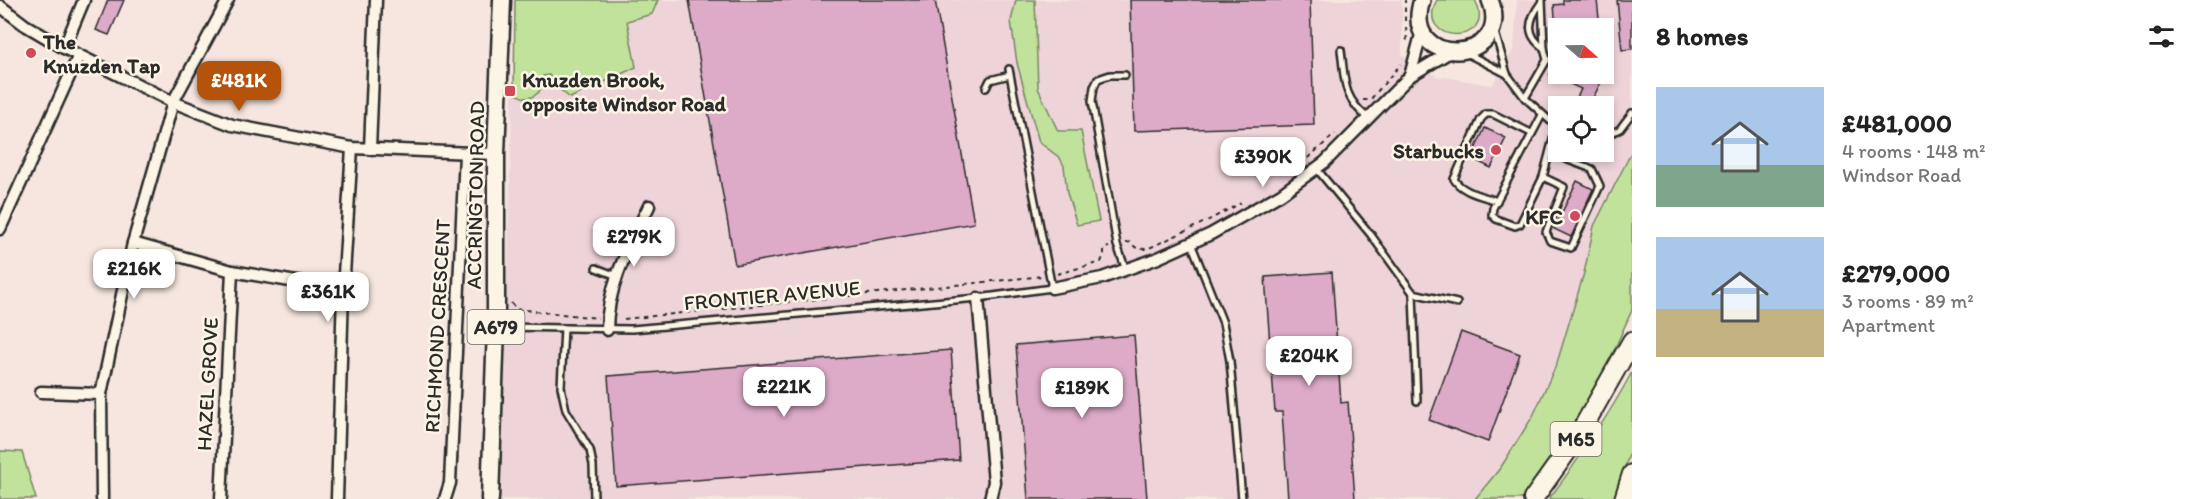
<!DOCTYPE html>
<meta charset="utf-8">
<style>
:root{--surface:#fff;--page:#f6f6f6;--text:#222;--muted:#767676;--accent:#b45309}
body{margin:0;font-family:Itim,sans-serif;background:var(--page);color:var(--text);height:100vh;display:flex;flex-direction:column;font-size:22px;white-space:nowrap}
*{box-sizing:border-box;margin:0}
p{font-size:20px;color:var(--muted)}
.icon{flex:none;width:33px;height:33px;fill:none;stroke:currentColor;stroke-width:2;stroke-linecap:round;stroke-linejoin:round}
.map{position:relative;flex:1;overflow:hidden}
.sheet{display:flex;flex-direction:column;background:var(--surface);width:570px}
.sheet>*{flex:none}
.needle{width:39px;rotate:110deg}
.buttons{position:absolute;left:1548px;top:18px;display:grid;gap:12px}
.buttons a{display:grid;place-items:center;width:66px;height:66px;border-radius:0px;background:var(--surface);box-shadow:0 3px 9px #0003;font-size:30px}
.price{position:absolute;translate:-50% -51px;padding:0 14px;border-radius:12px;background:#fff;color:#222;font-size:20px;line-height:39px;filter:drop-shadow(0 2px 3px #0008)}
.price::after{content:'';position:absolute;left:50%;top:36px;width:18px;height:14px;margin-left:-9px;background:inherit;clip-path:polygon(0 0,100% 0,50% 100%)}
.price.active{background:var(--accent);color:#fff}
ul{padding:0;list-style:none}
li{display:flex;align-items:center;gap:18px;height:150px;padding:0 24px}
li span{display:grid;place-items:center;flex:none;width:168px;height:120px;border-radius:0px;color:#555}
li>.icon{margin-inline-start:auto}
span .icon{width:72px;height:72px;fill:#fffc;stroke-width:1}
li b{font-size:26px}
h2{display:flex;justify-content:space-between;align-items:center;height:72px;padding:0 24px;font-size:26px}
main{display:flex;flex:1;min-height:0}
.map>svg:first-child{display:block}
</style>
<main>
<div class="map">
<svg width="1632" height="499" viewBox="0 0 1632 499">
<rect width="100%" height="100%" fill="#f6e6df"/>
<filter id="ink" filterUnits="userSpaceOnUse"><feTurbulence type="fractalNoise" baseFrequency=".0167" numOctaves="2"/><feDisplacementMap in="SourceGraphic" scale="12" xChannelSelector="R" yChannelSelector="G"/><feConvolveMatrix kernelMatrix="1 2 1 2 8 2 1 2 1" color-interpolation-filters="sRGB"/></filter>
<g filter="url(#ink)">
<path fill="#eed4d8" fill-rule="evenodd" d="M515,0H1402V55L1437,76L1492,85L1514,49L1517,0H1632V155L1584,273L1557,363L1533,416L1501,467L1475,499H501ZM1558,28H1604V74H1558ZM1558,106H1604V152H1558Z"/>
<g fill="#c1e29b" stroke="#768663" stroke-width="1.5">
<path d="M515,0H658L652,14L627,21L636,67L570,98L557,87L549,75L543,76C544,94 529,105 514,92Z"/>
<polygon points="1016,0 1035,0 1038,88 1058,131 1081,131 1099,221 1077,225 1067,193 1064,166 1060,158 1039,142 1017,63 1011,21"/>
<path d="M1437,0H1475C1499,47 1413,45 1437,0Z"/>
<polygon points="1632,151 1632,310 1603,375 1556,452 1522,499 1475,499 1501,467 1533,416 1557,363 1584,273 1594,226"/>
<path d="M1632,372V446L1614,499H1549C1579,459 1608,417 1632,372Z"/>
<polygon points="0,451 22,452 36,499 0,499"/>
</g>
<g fill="#ddaac7" stroke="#2b2b2b" stroke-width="1.5">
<polygon points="108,0 124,0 109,35 96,30"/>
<polygon points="689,0 935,0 974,223 735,265"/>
<polygon points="1130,0 1310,0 1314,125 1134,131"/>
<polygon points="1563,0 1597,0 1600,28 1556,28 1554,5 1563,4"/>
<polygon points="1617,0 1632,0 1632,49 1622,50"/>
<polygon points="1549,74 1584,74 1601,82 1589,106 1573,106 1581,89"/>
<polygon points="1485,128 1506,138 1491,168 1471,158"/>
<polygon points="1577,181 1593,189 1571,237 1554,229"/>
<polygon points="1332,272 1341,403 1348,402 1355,499 1288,499 1282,412 1275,412 1265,277"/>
<polygon points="1461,332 1520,354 1488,442 1429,420"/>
<polygon points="1134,335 1147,499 1028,499 1016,345"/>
<polygon points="951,350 959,460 616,486 608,376"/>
</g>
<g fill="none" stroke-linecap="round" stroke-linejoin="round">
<defs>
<g id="lane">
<path d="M1541,3C1528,20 1525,35 1544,48"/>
<polyline points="1494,29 1507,74 1525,98 1558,128"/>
<path d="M1341,50C1345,80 1342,97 1368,118"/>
<polyline points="1466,53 1507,74"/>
<polyline points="1125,75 1110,75 1098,79 1094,87 1092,101 1117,245 1126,270"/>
<polyline points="986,88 990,80 1010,75"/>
<polyline points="1525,98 1547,60 1544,48 1542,0"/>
<polyline points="1542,115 1493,208 1492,215 1496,219 1515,226 1520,224 1543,177 1556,127"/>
<polyline points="1604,135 1619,130 1632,113"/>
<polyline points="1316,168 1371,235 1413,293 1417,401"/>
<polyline points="1543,177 1564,187 1546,232 1550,241 1571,248 1600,186 1592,169 1550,153"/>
<path d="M1497,201C1483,196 1461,192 1454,179L1481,119L1486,114H1493L1531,133"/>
<polyline points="1191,243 1223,323 1230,361 1242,499"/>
<polyline points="596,268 617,276"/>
<polyline points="1413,293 1457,303"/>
<polyline points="498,327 632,329 978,298 1052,288 1009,69"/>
<polyline points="564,328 561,387 566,410 590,450 593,465 594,499"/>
</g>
<g id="street">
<polyline points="0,6 25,25 64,48 173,102 232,125 352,148 496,154"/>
<polyline points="64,48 84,0"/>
<polyline points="1410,76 1422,31"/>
<polyline points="370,149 376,0"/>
<polyline points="0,229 79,55"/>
<polyline points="133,243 232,271 343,290"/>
<polyline points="1052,288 1102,278 1158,258 1211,234 1281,194 1325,162 1410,76 1450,52"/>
<polyline points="978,298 994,482 990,499"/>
<path d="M607,330C607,285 630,245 649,206"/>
<polyline points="41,392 101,394"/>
<polyline points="102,499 101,394 133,243 173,102 228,0"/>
<polyline points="221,499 232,271"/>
<polyline points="337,499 343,290 352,148"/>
<polyline points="445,499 450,483 465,154"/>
</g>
<path id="secondary" d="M1422,0C1399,71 1516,65 1490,0"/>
<polyline id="primary" points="490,499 496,327 496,154 502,0"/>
<g id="highway">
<polyline points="1533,499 1578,436 1632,341"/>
<polyline points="1624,499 1632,474"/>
</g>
</defs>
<use href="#lane" stroke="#2b2b2b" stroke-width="10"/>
<use href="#street" stroke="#2b2b2b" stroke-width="15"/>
<use href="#secondary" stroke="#2b2b2b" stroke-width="20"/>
<use href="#primary" stroke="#2b2b2b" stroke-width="21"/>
<use href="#highway" stroke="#2b2b2b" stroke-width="22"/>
<g stroke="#2b2b2b" stroke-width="2" stroke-dasharray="4.5 4.5" stroke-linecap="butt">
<polyline points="1405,21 1405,0"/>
<polyline points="1406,27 1407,42"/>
<polyline points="1363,100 1370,100 1401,64"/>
<polyline points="1301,164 1335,134"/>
<path d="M1126,243L1131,242C1135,249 1139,249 1147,249L1205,222L1241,203"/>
<polyline points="1057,274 1101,262 1104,255 1104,248 1109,247"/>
<polyline points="511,303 516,309 598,318"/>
<polyline points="624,319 1043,276"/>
</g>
<use href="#lane" stroke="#fcf5e5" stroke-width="5"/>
<use href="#street" stroke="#fcf5e5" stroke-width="10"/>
<use href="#secondary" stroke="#fcf5e5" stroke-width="15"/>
<use href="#primary" stroke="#fcf5e5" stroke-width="16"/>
<use href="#highway" stroke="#fcf5e5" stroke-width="18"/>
</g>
</g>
<g fill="#d1495b" stroke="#fcf5e5" stroke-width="2">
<circle cx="31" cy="53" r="6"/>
<rect x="504" y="85" width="12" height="12" rx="3"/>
<circle cx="1496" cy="150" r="6"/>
<circle cx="1575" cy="216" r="6"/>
</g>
<g text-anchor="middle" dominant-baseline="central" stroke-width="5" stroke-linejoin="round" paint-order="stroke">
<g fill="#fcf5e5" stroke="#6a6863" stroke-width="1.5">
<rect x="467.5" y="310" width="57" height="34" rx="4.5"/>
<rect x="1550.5" y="422" width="51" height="34" rx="4.5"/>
</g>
<g font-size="20" font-weight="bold" fill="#2b2b2b">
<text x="496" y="327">A679</text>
<text x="1576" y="439">M65</text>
</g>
<g font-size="21" font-weight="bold" fill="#2b2b2b" stroke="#fcf5e5" text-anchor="start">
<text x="43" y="41">The<tspan x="43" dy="24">Knuzden Tap</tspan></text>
<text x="522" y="79">Knuzden Brook,<tspan x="522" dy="24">opposite Windsor Road</tspan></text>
<text x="1484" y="150" text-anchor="end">Starbucks</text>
<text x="1563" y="216" text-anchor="end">KFC</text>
</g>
<g font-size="21" fill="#2b2b2b" stroke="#fcf5e5">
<text transform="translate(475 195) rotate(-89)">ACCRINGTON ROAD</text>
<text transform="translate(772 295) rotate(-5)">FRONTIER AVENUE</text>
<text transform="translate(437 326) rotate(-87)">RICHMOND CRESCENT</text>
<text transform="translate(207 384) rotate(-87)">HAZEL GROVE</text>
</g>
</g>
</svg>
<div class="buttons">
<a><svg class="needle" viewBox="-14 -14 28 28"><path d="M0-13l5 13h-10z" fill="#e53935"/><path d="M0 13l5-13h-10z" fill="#767676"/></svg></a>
<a><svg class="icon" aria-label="locate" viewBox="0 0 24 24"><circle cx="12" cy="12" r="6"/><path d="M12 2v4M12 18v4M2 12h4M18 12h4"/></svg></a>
</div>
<b class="price active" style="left:239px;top:112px">£481K</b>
<b class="price" style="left:1263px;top:188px">£390K</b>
<b class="price" style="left:634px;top:268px">£279K</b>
<b class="price" style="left:134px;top:300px">£216K</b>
<b class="price" style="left:328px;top:323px">£361K</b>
<b class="price" style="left:1309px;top:387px">£204K</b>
<b class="price" style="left:784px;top:418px">£221K</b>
<b class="price" style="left:1082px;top:419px">£189K</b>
</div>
<section class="sheet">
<h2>8 homes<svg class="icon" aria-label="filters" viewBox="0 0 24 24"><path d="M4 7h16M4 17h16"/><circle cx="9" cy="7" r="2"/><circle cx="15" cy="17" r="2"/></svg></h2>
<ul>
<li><span style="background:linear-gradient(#a9c7e8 65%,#7fa58c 0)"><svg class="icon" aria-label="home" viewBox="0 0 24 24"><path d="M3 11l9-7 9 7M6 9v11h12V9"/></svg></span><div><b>£481,000</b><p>4 rooms · 148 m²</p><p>Windsor Road</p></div></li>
<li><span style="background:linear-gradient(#a9c7e8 60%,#c2b280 0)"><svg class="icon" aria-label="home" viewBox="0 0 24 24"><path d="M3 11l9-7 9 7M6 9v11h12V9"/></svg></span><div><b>£279,000</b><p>3 rooms · 89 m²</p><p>Apartment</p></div></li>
</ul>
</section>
</main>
